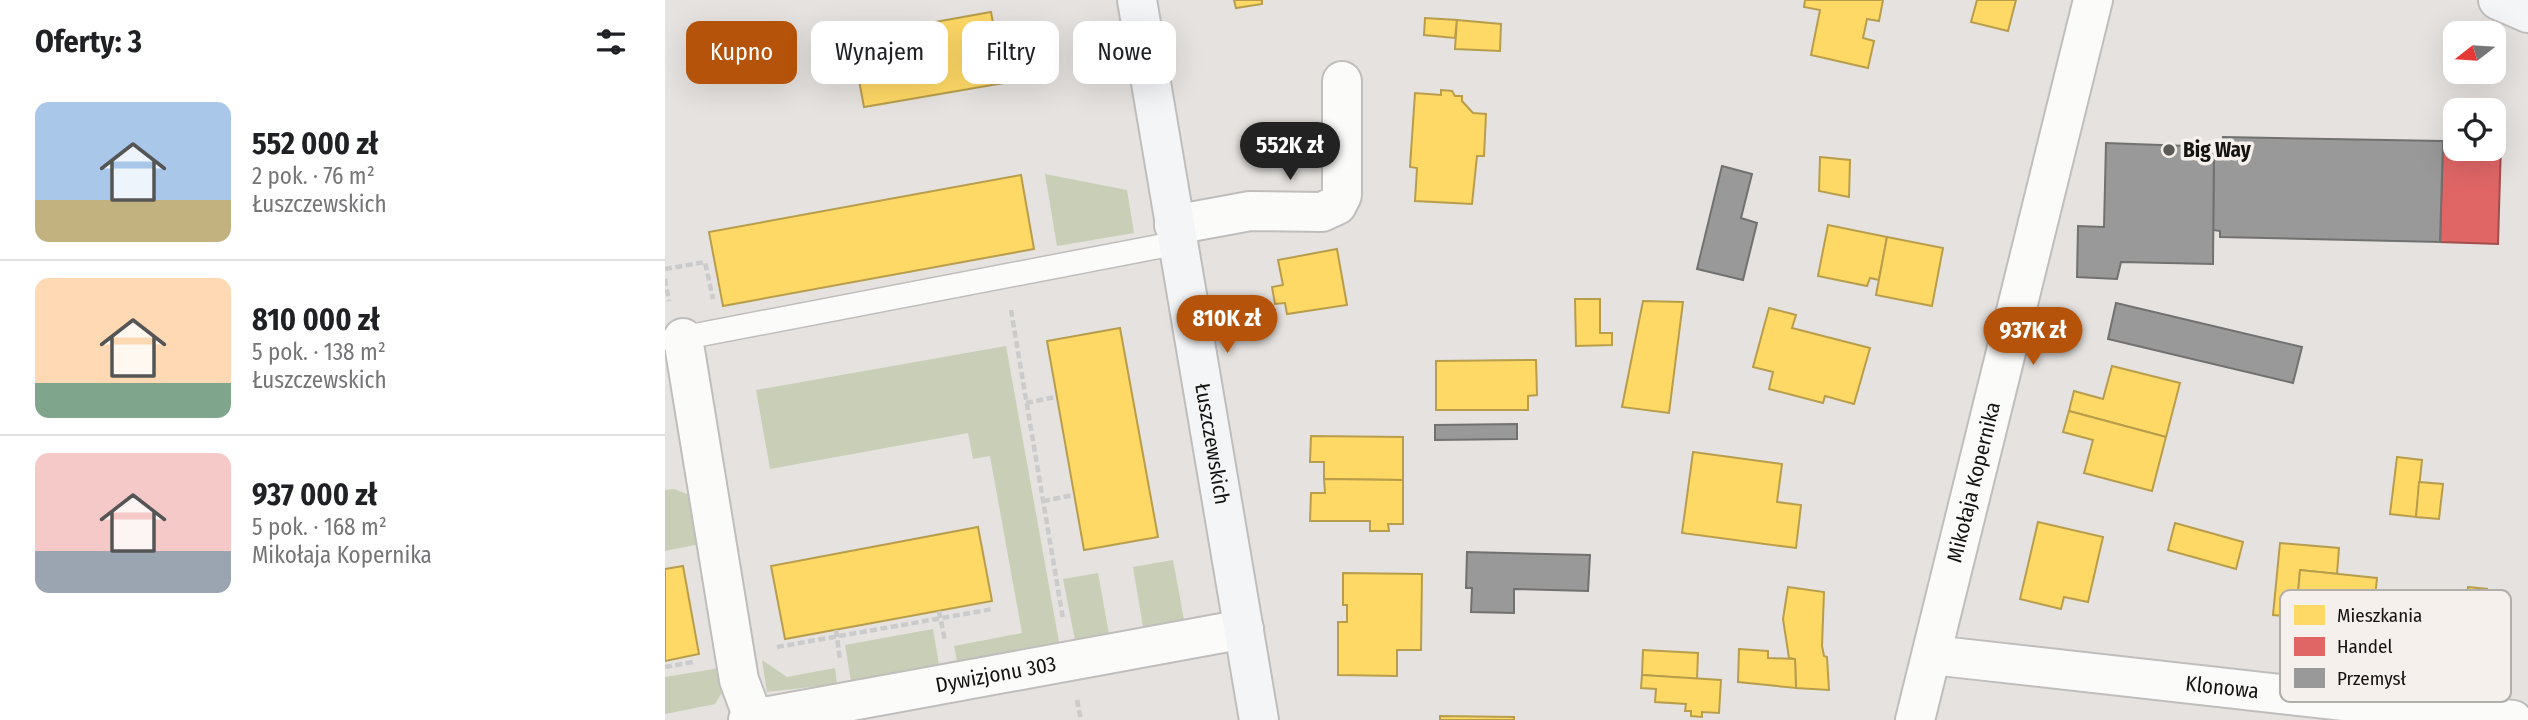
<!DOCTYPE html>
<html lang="pl">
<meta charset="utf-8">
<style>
:root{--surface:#fff;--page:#f2f2f2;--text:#202124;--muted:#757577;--line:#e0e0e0;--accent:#b45309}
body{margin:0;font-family:"Fira Sans Condensed",sans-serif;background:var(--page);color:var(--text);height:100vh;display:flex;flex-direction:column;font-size:26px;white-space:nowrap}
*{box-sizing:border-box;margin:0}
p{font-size:23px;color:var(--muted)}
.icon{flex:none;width:38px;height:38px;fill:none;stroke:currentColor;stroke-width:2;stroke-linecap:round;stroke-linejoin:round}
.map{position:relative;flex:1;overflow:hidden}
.side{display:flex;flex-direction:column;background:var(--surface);width:665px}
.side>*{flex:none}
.guide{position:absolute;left:21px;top:21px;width:665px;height:63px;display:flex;gap:14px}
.needle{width:46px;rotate:253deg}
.tools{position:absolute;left:1778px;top:21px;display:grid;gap:14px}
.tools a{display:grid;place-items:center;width:63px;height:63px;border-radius:14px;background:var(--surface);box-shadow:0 7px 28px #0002;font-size:35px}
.price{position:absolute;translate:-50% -60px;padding:0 16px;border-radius:24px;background:var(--accent);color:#fff;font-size:23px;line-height:46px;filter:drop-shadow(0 2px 4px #0008)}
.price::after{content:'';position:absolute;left:50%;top:42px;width:21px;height:16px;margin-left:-10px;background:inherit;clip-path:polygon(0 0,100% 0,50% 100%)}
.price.on{background:#222;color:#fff}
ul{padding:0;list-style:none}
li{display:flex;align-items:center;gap:21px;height:175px;padding:0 35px}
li+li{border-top:2px solid var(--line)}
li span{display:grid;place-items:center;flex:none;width:196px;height:140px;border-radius:14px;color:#555}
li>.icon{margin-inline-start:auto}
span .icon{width:84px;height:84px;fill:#fffc;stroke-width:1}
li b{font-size:30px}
h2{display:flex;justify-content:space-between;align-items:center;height:84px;padding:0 35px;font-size:30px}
.pill{padding:0 24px;border-radius:14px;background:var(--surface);box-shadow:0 7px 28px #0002;font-size:24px;line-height:63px}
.pill.on{background:var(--accent);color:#fff}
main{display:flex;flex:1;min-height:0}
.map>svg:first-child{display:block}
</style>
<main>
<section class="side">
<h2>Oferty: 3<svg class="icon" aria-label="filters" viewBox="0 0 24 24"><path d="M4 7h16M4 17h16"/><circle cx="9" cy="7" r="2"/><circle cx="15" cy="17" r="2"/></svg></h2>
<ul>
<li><span style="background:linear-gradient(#a9c7e8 70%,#c2b280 0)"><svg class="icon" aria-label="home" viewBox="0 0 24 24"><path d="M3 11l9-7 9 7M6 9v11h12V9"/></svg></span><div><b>552 000 zł</b><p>2 pok. · 76 m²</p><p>Łuszczewskich</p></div></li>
<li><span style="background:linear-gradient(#ffd9b3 75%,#7fa58c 0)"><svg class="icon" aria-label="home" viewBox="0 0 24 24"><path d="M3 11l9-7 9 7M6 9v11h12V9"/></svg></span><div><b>810 000 zł</b><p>5 pok. · 138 m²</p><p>Łuszczewskich</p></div></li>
<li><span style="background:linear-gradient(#f6c9c9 70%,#9aa5b1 0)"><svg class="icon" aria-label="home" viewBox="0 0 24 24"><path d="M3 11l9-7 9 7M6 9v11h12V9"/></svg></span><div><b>937 000 zł</b><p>5 pok. · 168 m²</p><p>Mikołaja Kopernika</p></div></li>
</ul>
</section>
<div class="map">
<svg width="1863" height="720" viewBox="0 0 1863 720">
<rect width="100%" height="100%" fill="#e5e2df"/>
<g fill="#c9cfb6">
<polygon points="380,174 462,190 469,233 392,246"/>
<polygon points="341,346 394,642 292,661 289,646 357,633 325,456 308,459 303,433 105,469 91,390"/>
<polygon points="9,489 32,498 40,543 0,551 0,490"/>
<polygon points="508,560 519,620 478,627 468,567"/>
<polygon points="433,573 444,634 410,640 398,579"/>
<polygon points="268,629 274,665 186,681 180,645"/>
<polygon points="97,660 122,677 170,668 172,684 102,692"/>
<polygon points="61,667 61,686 50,704 0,714 0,677"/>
</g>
<g fill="#ffd966" stroke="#b89e4c" stroke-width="2">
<polygon points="569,0 597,0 597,4 571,8"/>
<polygon points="1140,0 1218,0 1214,21 1202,19 1198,38 1209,41 1203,68 1146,55 1155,10 1139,7"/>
<polygon points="1312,0 1351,0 1343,31 1306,22"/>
<polygon points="326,12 339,83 199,107 186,37"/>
<polygon points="760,18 792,20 790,38 759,35"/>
<polygon points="792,20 836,24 835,51 790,49"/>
<polygon points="776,90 787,91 790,96 797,96 797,101 808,113 821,114 819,156 812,156 807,204 750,201 752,168 745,167 750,93 776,95"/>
<polygon points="1155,157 1185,160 1184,197 1154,191"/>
<polygon points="356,175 369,249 58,306 44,232"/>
<polygon points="1163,225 1222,237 1214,280 1205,278 1202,286 1153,276"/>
<polygon points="1222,237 1278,248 1267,306 1211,295"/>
<polygon points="672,249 682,305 622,314 620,303 610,304 607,287 618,285 613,260"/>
<polygon points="910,299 935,299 935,333 947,333 947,345 911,346"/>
<polygon points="978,301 1018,302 1004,413 957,407"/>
<polygon points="1104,308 1131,315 1127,328 1205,348 1189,404 1160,396 1158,403 1104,389 1108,372 1088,367"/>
<polygon points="455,328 493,537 419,550 382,341"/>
<polygon points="871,360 872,395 863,396 863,410 771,410 771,361"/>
<polygon points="1447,366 1515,383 1501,437 1404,411 1409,391 1438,399"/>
<polygon points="1404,411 1501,437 1487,491 1419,473 1428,440 1398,432"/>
<polygon points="646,436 738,437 738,480 659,479 659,462 645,462"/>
<polygon points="1028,452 1117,464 1112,502 1136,505 1131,548 1017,533"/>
<polygon points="1732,457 1757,460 1751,517 1725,514"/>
<polygon points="659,479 738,480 738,524 723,524 724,531 705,531 705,521 645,521 646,493 660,493"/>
<polygon points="1754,482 1778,484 1774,519 1751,517"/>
<polygon points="1373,522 1438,537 1423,602 1399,597 1396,609 1355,599"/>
<polygon points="1510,523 1578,542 1571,569 1503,550"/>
<polygon points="313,527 327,601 120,639 106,566"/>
<polygon points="1615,543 1674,548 1672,574 1635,570 1631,617 1608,615"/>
<polygon points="18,566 34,654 0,661 0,569"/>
<polygon points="1635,570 1712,578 1705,645 1629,637"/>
<polygon points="678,573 757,574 756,650 732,650 732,676 673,675 673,622 682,622 682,605 678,605"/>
<polygon points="1123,587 1159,592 1157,646 1159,656 1162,657 1164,690 1131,688 1130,659 1124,658 1118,619"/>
<polygon points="1803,587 1822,589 1820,603 1843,606 1837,657 1777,650 1783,599 1802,600"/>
<polygon points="1074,649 1103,651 1103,658 1130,659 1131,688 1073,682"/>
<polygon points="978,650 1033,653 1032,679 977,675"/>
<polygon points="977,675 1056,680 1054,713 1037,712 1037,717 1026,716 1026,711 1020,711 1021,704 990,702 991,689 976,688"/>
<polygon points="775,716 849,717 849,720 775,720"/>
</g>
<polygon fill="#e06666" stroke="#a34d4c" stroke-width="2" points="1778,141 1790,142 1790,149 1829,149 1829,143 1836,143 1833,244 1775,242"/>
<g fill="#999" stroke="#717170" stroke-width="2">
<polygon points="1558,137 1778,141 1775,242 1555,237 1555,231 1548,230 1549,147 1558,147"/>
<polygon points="1441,143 1549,147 1548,264 1456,262 1452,279 1412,277 1413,226 1439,227"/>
<polygon points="1057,166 1087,174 1076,218 1092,223 1078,280 1032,269"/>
<polygon points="1451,303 1637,347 1628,383 1443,339"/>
<polygon points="852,424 852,439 770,440 770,425"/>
<polygon points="802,552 925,555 923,591 849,589 849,613 806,612 807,588 801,588"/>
</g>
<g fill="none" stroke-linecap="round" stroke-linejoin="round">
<defs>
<polyline id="lane" points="7,340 512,243"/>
<g id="street">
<polyline points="509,225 585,211 657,212 672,205 677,195 677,81"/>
<polyline points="18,338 74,680 89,720"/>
<path id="s1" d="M1267,655L1848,720"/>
<path id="s2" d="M83,720L579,629"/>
<path id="s3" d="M1250,720L1428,0"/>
</g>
<g id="secondary">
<path id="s4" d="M472,0L594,720"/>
<polyline points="1833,0 1863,13"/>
</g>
</defs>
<use href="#lane" stroke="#c0bebc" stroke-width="26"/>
<use href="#street" stroke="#c0bebc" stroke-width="42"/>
<use href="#secondary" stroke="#c0bebc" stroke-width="42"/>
<g stroke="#cccbcb" stroke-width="4.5" stroke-dasharray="7 3.5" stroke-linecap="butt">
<polyline points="0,269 40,262 48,299"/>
<polyline points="0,279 4,301"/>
<polyline points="346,310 398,619"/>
<polyline points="361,403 391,397"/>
<polyline points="378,501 409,495"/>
<polyline points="274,611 280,641"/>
<polyline points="171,630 175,660"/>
<polyline points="112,647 328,609"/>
<polyline points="0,667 28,662"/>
<polyline points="412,700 416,720"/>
</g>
<use href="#lane" stroke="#fbfbfa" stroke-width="23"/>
<use href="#street" stroke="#fbfbfa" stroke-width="38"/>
<use href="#secondary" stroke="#f4f5f7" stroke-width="38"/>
</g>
<circle fill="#5d5b59" stroke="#f5f0eb" stroke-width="2.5" cx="1504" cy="150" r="7"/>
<g text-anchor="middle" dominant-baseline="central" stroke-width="7" stroke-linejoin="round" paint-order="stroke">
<g font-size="21" font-weight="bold" fill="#141311" stroke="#f5f0eb" text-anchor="start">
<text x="1518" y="150">Big Way</text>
</g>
<g font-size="21" fill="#141311" stroke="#f5f0eb">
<text stroke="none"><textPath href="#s4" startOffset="450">Łuszczewskich</textPath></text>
<text stroke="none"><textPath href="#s3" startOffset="245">Mikołaja Kopernika</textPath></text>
<text stroke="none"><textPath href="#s2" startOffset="252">Dywizjonu 303</textPath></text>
<text stroke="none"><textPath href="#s1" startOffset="292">Klonowa</textPath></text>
</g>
</g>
<rect x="1615" y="590" width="231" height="112" rx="10" fill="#f5f0eb" stroke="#b2aeaa" stroke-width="2"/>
<rect x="1629" y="605" width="31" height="20" fill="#ffd966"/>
<rect x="1629" y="637" width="31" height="19" fill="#e06666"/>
<rect x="1629" y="668" width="31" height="20" fill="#999"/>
<g font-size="19" fill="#141311">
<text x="1672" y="622">Mieszkania</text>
<text x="1672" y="653">Handel</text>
<text x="1672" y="685">Przemysł</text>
</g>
</svg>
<div class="tools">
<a><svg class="needle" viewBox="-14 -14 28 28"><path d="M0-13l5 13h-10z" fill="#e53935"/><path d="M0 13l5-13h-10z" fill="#757577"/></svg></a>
<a><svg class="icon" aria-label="locate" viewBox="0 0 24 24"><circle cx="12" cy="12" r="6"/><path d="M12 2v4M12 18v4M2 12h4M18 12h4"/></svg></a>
</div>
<b class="price on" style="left:625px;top:182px">552K zł</b>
<b class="price" style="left:562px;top:355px">810K zł</b>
<b class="price" style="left:1368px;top:367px">937K zł</b>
<div class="guide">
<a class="pill on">Kupno</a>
<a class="pill">Wynajem</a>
<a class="pill">Filtry</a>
<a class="pill">Nowe</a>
</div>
</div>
</main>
